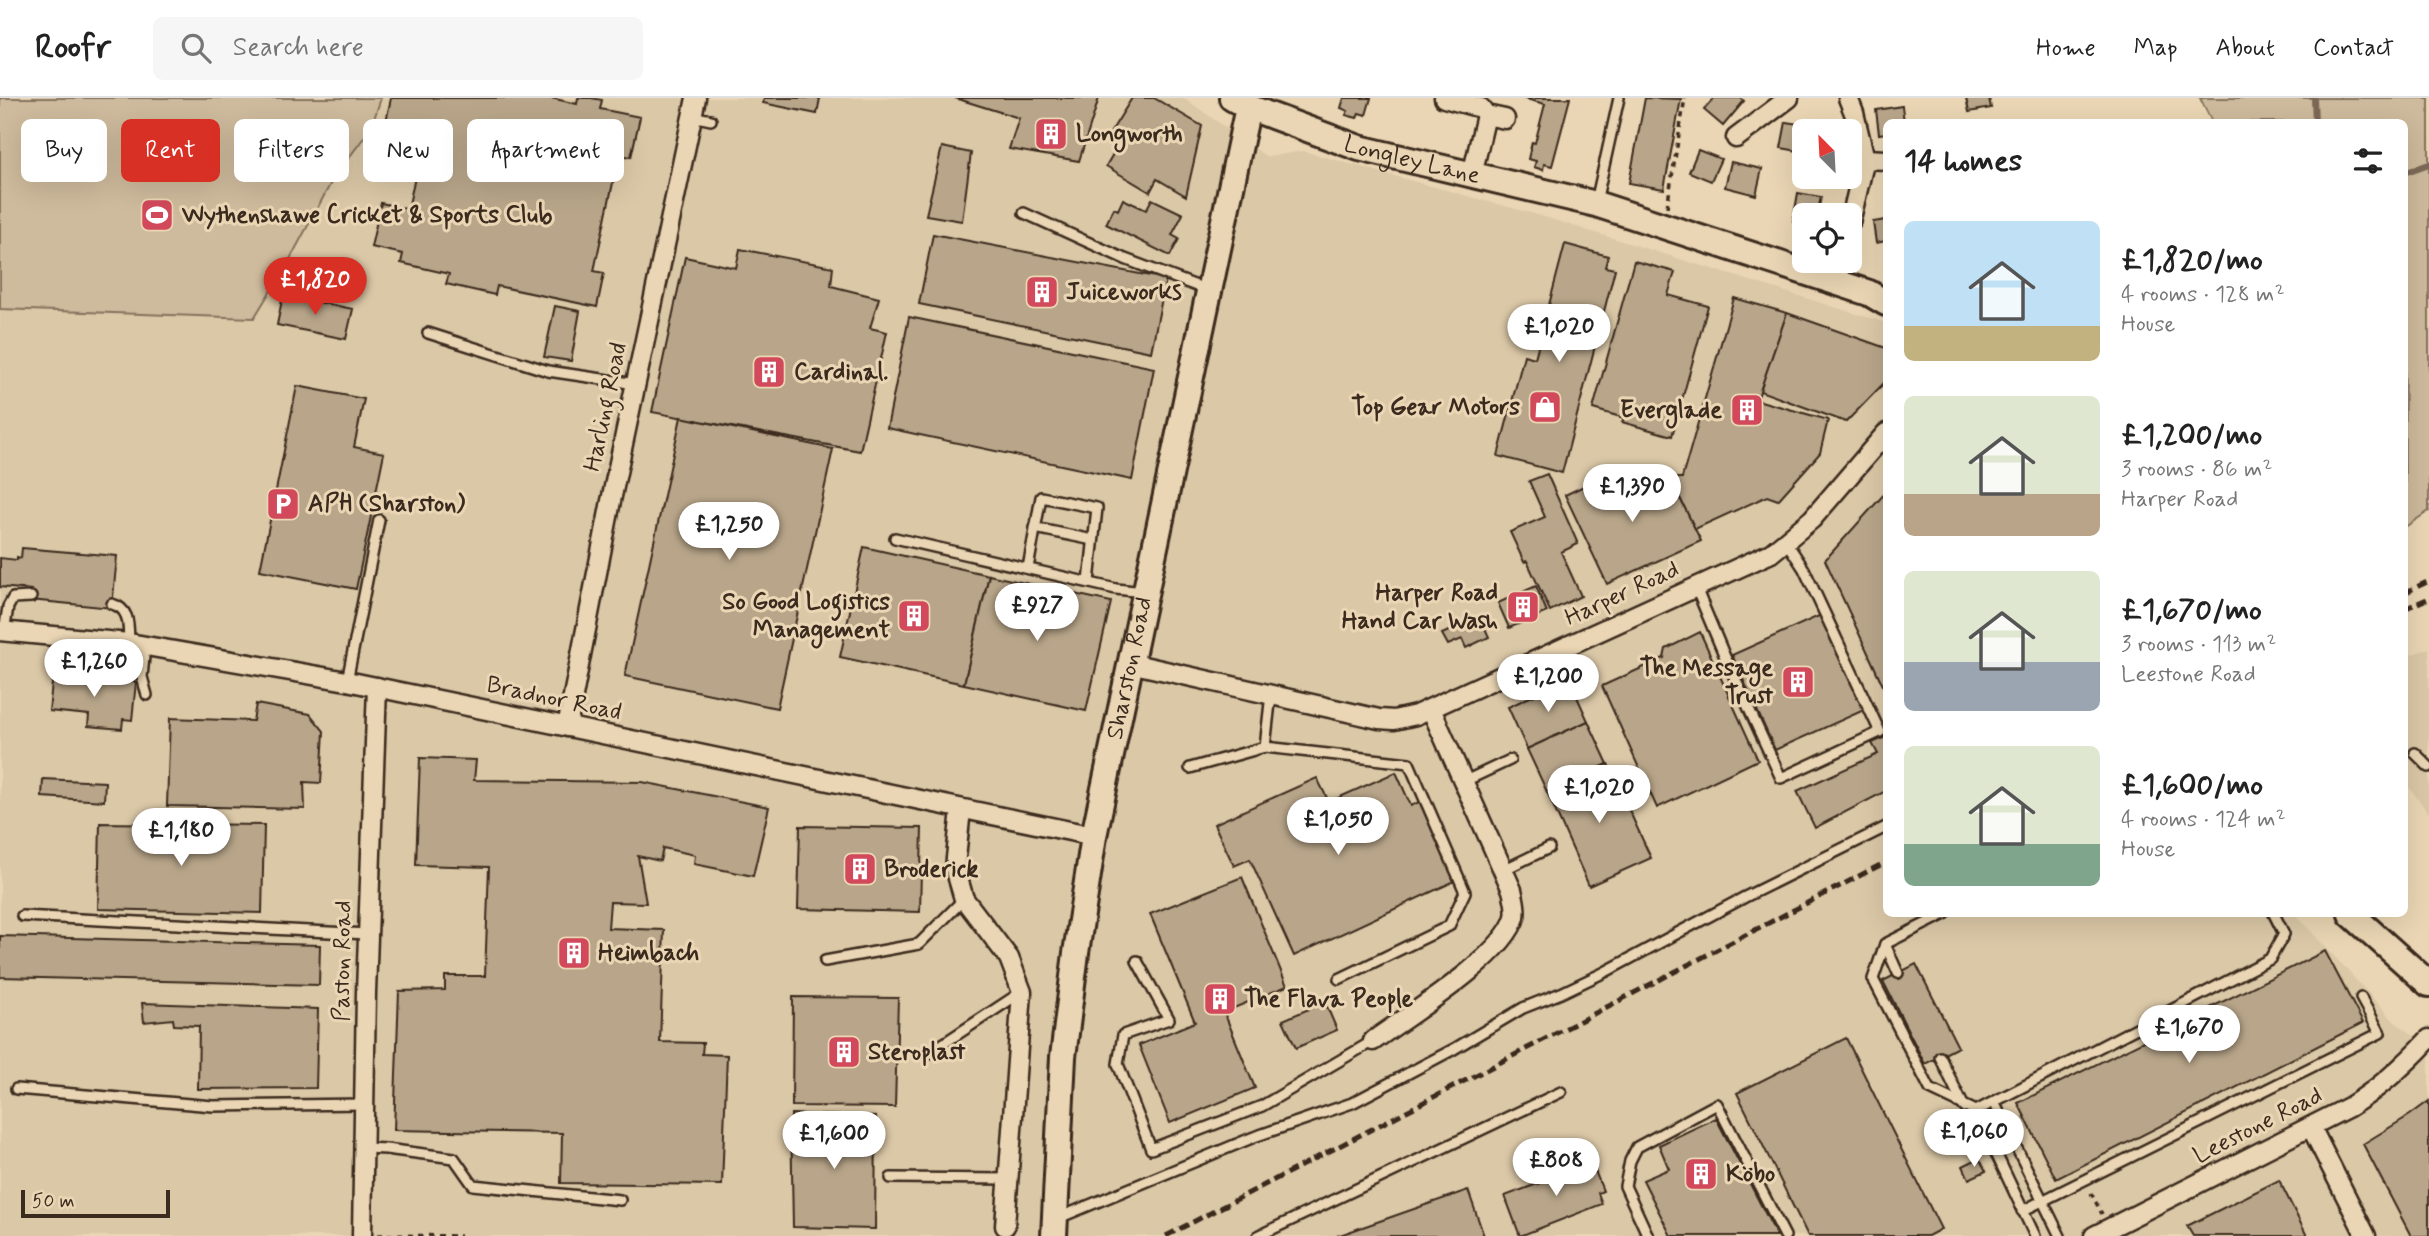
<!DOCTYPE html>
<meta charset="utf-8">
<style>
:root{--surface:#fff;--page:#f6f6f6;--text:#222;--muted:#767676;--line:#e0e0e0;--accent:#d93025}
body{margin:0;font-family:Mynerve,sans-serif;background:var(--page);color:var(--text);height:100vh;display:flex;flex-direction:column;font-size:26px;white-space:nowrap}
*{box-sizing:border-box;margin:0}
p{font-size:23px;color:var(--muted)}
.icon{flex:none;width:38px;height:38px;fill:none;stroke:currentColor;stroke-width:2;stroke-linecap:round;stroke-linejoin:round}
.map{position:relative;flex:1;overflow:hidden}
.sheet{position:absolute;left:1883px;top:21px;width:525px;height:798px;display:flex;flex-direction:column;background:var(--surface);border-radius:10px;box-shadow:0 7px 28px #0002}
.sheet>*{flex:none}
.guide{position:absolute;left:21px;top:21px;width:665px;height:63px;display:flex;gap:14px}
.needle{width:46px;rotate:336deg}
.controls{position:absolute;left:1792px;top:21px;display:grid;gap:14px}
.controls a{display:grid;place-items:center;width:70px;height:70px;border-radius:10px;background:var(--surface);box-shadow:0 7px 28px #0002;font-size:35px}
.scale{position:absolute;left:21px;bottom:18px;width:149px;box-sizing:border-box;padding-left:7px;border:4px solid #3b2a1e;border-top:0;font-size:19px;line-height:24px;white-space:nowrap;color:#3b2a1e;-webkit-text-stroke:5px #ead6b4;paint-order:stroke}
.price{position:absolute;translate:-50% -60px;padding:0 16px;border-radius:24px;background:#fff;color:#222;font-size:23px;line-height:46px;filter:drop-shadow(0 2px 4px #0008)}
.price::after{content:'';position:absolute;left:50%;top:42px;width:21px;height:16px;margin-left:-10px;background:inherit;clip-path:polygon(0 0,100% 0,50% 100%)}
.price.on{background:var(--accent);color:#fff}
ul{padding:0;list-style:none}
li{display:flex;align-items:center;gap:21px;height:175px;padding:0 21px}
li span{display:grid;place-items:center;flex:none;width:196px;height:140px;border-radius:10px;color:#555}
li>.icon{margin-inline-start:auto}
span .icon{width:84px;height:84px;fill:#fffc;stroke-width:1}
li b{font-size:30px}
h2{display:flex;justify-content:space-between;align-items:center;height:84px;padding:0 21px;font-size:30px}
.tag{padding:0 24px;border-radius:10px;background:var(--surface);box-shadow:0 7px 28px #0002;font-size:24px;line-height:63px}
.tag.on{background:var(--accent);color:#fff}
header{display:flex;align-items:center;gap:42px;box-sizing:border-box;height:98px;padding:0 35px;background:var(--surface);border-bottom:2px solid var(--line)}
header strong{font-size:33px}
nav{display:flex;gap:38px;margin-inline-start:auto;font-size:24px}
.search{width:490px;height:63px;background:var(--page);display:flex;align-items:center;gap:18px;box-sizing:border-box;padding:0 24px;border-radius:10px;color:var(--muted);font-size:26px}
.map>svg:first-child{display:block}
</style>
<header>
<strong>Roofr</strong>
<div class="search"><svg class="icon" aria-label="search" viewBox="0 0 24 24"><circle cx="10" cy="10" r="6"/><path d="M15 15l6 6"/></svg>Search here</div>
<nav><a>Home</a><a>Map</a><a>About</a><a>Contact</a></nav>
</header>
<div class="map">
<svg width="2429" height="1138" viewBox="0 0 2429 1138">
<rect width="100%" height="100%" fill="#ead6b4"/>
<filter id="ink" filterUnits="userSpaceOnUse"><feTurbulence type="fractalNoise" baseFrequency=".0143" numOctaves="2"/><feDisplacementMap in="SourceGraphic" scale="14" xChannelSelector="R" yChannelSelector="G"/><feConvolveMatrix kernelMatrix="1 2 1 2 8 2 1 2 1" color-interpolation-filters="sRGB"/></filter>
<g filter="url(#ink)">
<g fill="#dbc8a7">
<polygon points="381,0 1184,0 1267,59 1303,53 1538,117 1886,225 1886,816 2295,816 2395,924 2429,947 2429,1138 0,1138 0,211 254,220 290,161 333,81 371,30"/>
<polygon points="2429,550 2429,716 2405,684 2405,559"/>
</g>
<g fill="#ceba9c" stroke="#84725d" stroke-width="2">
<polygon points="0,0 381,0 371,30 333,81 290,161 254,220 0,211"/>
<polygon points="2200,0 2429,0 2429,413 2405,429 2404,24 2212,24"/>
</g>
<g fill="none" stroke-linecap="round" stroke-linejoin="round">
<g stroke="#7b6855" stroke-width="6">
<polyline points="2314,0 2315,24"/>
<polyline points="2404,75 2429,66"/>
</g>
</g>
<g fill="#b9a68a" stroke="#3b2a1e" stroke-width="2">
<polygon points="391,0 551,0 577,6 578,0 591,0 602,2 600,11 640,19 631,59 619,57 594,173 604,175 597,209 497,188 495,197 446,186 449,176 401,165 403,156 371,149 381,105 408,111 415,79 376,71"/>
<polygon points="764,0 820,0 817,16 763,5"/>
<polygon points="955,0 1099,0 1079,63 1009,51 1019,20"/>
<polygon points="1132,0 1154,0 1202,28 1186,98 1157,81 1150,94 1106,68 1120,44 1109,37"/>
<polygon points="1344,0 1371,0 1366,17 1359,15 1357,20 1346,17 1348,13 1341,10"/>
<polygon points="1522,0 1570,0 1552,68 1544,66 1543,72 1534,69 1536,63 1528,61 1532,44 1535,45 1545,6"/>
<polygon points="1645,0 1681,1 1664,91 1629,85"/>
<polygon points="1714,0 1741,0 1744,3 1723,28 1704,12"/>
<polygon points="1966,0 1989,0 1991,10 1969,14"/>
<polygon points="1902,8 1904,24 1886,24 1886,35 1879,36 1876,12"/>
<polygon points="1786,24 1842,33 1804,33 1804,54 1781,50"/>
<polygon points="942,49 971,55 962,123 926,117"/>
<polygon points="1698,52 1721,61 1711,83 1689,74"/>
<polygon points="1731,64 1762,71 1756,97 1725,89"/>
<polygon points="1798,95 1821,99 1817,117 1804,117 1804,125 1793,123"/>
<polygon points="1123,101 1146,112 1152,101 1183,116 1172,137 1179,141 1170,158 1106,126 1114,110 1118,112"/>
<polygon points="1886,122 1886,143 1876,145 1873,124"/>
<polygon points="933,136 1166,181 1151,254 919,206"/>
<polygon points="1565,146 1608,158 1605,169 1615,171 1562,375 1498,358 1524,257 1535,260"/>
<polygon points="740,151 833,169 831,188 879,200 870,230 887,234 860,353 652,314 685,159 736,170"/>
<polygon points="1634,163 1675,174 1668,197 1708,208 1672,338 1622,324 1624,320 1593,311"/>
<polygon points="283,197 353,211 346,241 277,227"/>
<polygon points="1734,200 1787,215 1757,302 1828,322 1820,355 1778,402 1767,398 1695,431 1670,380 1682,380"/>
<polygon points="555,208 580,213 571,263 544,259"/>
<polygon points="1787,215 1886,250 1886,283 1846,324 1760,293"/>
<polygon points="909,219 1154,270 1132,382 887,330"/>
<polygon points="297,288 364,301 354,349 384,355 356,491 260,472"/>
<polygon points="681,319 833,351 777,610 625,578"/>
<polygon points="1547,376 1578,446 1561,454 1581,498 1550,513 1527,463 1524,464 1510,434 1545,419 1529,383"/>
<polygon points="1670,380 1701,443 1607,486 1565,397 1588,386"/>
<polygon points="1886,394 1886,594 1825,462"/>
<polygon points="864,449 989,477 964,586 840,559"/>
<polygon points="22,450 117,458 112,510 30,502 31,492 0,489 0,460 17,462 17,459 21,460"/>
<polygon points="989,477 1111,504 1086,613 964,586"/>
<polygon points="1536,488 1547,514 1509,530 1498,505"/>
<polygon points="1821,517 1864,612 1775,652 1732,557"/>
<polygon points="1480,519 1489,539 1466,550 1462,541 1448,547 1442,536"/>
<polygon points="1700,534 1758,662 1657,710 1602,588 1664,560 1666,551"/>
<polygon points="53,576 136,584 132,622 123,621 122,631 88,628 89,617 49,613"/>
<polygon points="1569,581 1588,623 1527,651 1508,609"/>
<polygon points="256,606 310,616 324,633 321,685 304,684 305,711 167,708 170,620 253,623"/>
<polygon points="1588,623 1608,666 1547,694 1527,651"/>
<polygon points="1886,639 1886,693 1815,730 1797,693 1878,656 1872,645"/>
<polygon points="420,660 476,662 474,682 642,684 769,709 753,778 694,766 695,757 663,750 660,763 638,758 646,805 610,804 608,830 664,832 660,944 703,945 702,956 727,957 722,1087 561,1085 562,1035 394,1032 399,893 445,892 445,878 485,878 489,769 416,767"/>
<polygon points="1608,666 1651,760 1589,788 1547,694"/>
<polygon points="1396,674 1411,708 1421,703 1457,782 1294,858 1250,761 1234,768 1214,726 1317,680 1329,704"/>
<polygon points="43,681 105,684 104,703 42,699"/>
<polygon points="100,725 264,727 262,815 98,811"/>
<polygon points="800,728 922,730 920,814 798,811"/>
<polygon points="1242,779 1287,888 1224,914 1255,990 1170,1025 1139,947 1195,924 1150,816"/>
<polygon points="0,838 320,847 319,887 0,879"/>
<polygon points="2325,853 2363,925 2056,1081 2018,1005"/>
<polygon points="1916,866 1958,949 1925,966 1883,883"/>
<polygon points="793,899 898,900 895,1009 792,1008"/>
<polygon points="1325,904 1337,932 1296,950 1283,922"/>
<polygon points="142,905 318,911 316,990 198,991 199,928 174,927 173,921 144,924"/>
<polygon points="1846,940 1941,1131 1928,1138 1808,1138 1737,995"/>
<polygon points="2429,1003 2429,1138 2411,1138 2363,1046 2410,1017"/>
<polygon points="791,1016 876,1019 875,1131 793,1129"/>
<polygon points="1716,1020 1777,1138 1671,1138 1643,1082 1669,1071 1659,1047"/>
<polygon points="1590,1060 1603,1093 1598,1095 1602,1106 1520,1138 1505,1098 1545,1083 1543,1079"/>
<polygon points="1979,1060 1986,1073 1969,1081 1963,1068"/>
<polygon points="2279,1082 2307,1138 2193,1138 2187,1128"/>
<polygon points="1468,1092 1484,1138 1337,1138"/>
</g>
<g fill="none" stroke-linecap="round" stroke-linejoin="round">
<defs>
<g id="lane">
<polyline points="692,18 711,22"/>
<polyline points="1596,104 1619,0"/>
<polyline points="1024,115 1125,161 1207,192"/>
<polyline points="428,235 548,273 636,286"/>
<polyline points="1035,430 1093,442"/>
<polyline points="895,440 1116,491 1144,494"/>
<polyline points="1028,470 1041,399 1097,410 1089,484"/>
<polyline points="1696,490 1725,559 1781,680 1880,634 1804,471 1787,445"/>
<path d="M112,506C131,511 128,529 129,545"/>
<polyline points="4,534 8,509 13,500 31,499"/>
<polyline points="145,548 142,579 147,597"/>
<polyline points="347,583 379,422"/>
<polyline points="1265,649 1409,665 1465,794 1449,828 1339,881"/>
<polyline points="2415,655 2429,669"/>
<polyline points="1190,670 1265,649 1271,596"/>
<polyline points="1463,684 1510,662"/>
<polyline points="1503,772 1549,750"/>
<polyline points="1945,816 1885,846 1873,881 1930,991 1976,1013 2035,1138"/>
<polyline points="22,818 368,836"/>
<polyline points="1885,846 1898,875"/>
<polyline points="825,863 919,846 964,801"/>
<polyline points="1137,863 1169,921 1123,937 1118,966 1151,1051 1262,1008 1373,943"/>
<polyline points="929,955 1020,895"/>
<polyline points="1940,959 1964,1009"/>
<polyline points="16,991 213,1008 365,1006"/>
<polyline points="1994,1004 2060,1138"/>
<polyline points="1976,1013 2270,861 2284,836 2274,816"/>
<polyline points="365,1050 386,1051 454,1060 473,1087 620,1102"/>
<polyline points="891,1080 1009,1081"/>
<polyline points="2022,1113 2380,935 2361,900"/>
<polyline points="1056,1121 1254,1039 1352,1005 1454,951 1523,910 1561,895 1605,874 1745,799 1886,729"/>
<polyline points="1258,1138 1561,994"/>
<polyline points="1648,1138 1625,1088 1630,1063 1637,1049 1717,1006 1785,1138"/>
</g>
<g id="street">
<polyline points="1444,0 1481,10 1486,17"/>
<polyline points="1848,0 1854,15 1865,61 1850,125"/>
<polyline points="1736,40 1789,0"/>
<polyline points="1865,61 1886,62"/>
<polyline points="1472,77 1486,17 1505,21"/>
<polyline points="1836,184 1841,163"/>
<polyline points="0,533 129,545 347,583 1094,738"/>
<polyline points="1130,565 1379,621 1394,622 1416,617 1771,455 1812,421 1886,335"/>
<polyline points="567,629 611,403 696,0"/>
<polyline points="961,711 955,770 964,801 1009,860 1022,894 1005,1128"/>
<path d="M1373,943C1407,918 1504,859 1515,819C1517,810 1514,801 1512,792L1431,611"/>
<polyline points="2311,1029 2366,1138"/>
<polyline points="362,1138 366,894 377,589"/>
<path d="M2094,1138L2349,1009C2380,990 2404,968 2429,941"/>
</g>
<g id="secondary">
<path id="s1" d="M1232,0L1248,9L1359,50L1596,106L1869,195L1886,205"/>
<polyline points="2351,816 2429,886"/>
<path id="s2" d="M1054,1138L1063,959L1076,855L1094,738L1248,9"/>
</g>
</defs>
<use href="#lane" stroke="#3b2a1e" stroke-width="14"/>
<use href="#street" stroke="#3b2a1e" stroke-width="23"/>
<use href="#secondary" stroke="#3b2a1e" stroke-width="30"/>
<g stroke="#3b2a1e" stroke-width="3.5" stroke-dasharray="5 5" stroke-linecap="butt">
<polyline points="1667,109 1685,0"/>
<polyline points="2091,1095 2102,1116"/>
<polyline points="378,1137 460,1138"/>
</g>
<use href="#lane" stroke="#ead6b4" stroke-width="9"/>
<use href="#street" stroke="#ead6b4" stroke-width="18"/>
<use href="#secondary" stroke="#ead6b4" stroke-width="24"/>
<g stroke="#3b2a1e" stroke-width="5" stroke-dasharray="10 5" stroke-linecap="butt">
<polyline points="2404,495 2429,483"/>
<polyline points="2404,511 2429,500"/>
<polyline points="1166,1138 1886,764"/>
</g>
</g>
</g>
<defs>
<symbol id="building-square" viewBox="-11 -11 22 22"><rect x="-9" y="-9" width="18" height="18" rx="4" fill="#d1495b" stroke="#ead6b4"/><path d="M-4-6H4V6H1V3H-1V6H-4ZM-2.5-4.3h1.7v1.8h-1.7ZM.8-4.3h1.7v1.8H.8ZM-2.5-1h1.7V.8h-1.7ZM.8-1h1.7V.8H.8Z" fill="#fff"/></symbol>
<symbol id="stadium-square" viewBox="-11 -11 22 22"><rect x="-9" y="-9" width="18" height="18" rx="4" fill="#d1495b" stroke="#ead6b4"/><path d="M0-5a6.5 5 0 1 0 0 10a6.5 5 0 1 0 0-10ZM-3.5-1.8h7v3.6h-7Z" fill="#fff"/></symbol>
<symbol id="shop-square" viewBox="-11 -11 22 22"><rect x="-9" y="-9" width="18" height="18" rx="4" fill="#d1495b" stroke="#ead6b4"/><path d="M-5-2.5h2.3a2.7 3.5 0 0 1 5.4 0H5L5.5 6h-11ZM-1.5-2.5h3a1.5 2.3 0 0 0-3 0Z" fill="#fff"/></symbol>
<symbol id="parking-square" viewBox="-11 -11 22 22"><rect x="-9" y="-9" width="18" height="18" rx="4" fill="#d1495b" stroke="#ead6b4"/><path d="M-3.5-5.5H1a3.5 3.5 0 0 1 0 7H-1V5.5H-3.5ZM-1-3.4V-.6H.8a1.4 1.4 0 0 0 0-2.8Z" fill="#fff"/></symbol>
</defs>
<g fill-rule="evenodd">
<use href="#building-square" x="1032" y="17" width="38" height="38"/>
<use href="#stadium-square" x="138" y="98" width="38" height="38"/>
<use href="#building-square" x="1023" y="175" width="38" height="38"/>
<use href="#building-square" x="750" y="255" width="38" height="38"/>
<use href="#shop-square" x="1526" y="290" width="38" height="38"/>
<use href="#building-square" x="1728" y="293" width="38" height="38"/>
<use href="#parking-square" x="264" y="387" width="38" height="38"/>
<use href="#building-square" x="1504" y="490" width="38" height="38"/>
<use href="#building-square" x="895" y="499" width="38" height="38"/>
<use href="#building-square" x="1779" y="565" width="38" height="38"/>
<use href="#building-square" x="841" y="752" width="38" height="38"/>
<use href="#building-square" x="555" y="836" width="38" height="38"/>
<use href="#building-square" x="1201" y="882" width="38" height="38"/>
<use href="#building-square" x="825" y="935" width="38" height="38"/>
<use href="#building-square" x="1682" y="1057" width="38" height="38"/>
</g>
<g text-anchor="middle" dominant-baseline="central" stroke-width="6" stroke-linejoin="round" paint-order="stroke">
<g font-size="24" font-weight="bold" fill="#3b2a1e" stroke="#ead6b4" text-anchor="start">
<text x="1076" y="36">Longworth</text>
<text x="182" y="117">Wythenshawe Cricket &amp; Sports Club</text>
<text x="1066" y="194">Juiceworks</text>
<text x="794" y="274">Cardinal.</text>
<text x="1520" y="309" text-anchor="end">Top Gear Motors</text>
<text x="1722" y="312" text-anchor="end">Everglade</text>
<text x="308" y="406">APH (Sharston)</text>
<text x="1498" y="495" text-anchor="end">Harper Road<tspan x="1498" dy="28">Hand Car Wash</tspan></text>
<text x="890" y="504" text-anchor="end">So Good Logistics<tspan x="890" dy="28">Management</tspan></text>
<text x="1773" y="570" text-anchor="end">The Message<tspan x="1773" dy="28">Trust</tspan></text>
<text x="884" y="771">Broderick</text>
<text x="598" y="855">Heimbach</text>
<text x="1244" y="901">The Flava People</text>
<text x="868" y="954">Steroplast</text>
<text x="1726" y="1076">Köbo</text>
</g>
<g font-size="24" fill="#3b2a1e" stroke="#ead6b4">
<text stroke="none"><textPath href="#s1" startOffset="191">Longley Lane</textPath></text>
<text transform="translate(606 309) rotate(-78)">Harling Road</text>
<text transform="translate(1622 496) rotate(-25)">Harper Road</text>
<text stroke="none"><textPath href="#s2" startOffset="574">Sharston Road</textPath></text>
<text transform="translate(554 601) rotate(12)">Bradnor Road</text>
<text transform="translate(343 863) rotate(-89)">Paston Road</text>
<text transform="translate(2258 1028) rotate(-27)">Leestone Road</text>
</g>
</g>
</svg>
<div class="controls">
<a><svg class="needle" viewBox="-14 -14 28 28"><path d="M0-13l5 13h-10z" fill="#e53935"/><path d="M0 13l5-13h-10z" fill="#767676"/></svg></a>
<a><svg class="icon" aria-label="locate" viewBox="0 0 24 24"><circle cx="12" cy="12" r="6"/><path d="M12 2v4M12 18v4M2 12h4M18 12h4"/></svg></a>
</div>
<div class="scale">50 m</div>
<b class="price on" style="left:315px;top:219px">£1,820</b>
<b class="price" style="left:1559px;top:266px">£1,020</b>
<b class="price" style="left:1632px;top:426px">£1,390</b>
<b class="price" style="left:729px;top:464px">£1,250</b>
<b class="price" style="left:1037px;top:545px">£927</b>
<b class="price" style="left:94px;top:601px">£1,260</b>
<b class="price" style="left:1548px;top:616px">£1,200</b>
<b class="price" style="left:1599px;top:727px">£1,020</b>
<b class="price" style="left:1338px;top:759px">£1,050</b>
<b class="price" style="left:181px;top:770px">£1,180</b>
<b class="price" style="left:2189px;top:967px">£1,670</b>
<b class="price" style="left:1974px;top:1071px">£1,060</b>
<b class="price" style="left:834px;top:1073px">£1,600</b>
<b class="price" style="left:1556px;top:1100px">£808</b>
<div class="guide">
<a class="tag">Buy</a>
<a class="tag on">Rent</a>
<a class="tag">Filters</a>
<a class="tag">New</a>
<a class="tag">Apartment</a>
</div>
<section class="sheet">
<h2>14 homes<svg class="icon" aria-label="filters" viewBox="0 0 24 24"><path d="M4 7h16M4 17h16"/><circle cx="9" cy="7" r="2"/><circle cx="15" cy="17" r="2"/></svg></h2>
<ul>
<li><span style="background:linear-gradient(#bfe0f5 75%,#c2b280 0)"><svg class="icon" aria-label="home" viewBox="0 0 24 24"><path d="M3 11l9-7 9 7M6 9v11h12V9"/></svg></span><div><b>£1,820/mo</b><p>4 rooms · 128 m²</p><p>House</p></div></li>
<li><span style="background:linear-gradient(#dfe7d0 70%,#b9a48a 0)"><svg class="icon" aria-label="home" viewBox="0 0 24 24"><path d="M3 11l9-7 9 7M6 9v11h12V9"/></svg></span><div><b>£1,200/mo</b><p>3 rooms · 86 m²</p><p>Harper Road</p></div></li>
<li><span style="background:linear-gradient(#dfe7d0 65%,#9aa5b1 0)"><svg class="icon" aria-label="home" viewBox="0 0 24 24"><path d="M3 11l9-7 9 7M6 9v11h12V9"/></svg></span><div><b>£1,670/mo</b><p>3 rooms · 113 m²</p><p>Leestone Road</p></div></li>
<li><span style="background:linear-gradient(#dfe7d0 70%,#7fa58c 0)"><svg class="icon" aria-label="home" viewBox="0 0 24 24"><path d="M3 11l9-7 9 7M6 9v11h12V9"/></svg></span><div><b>£1,600/mo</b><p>4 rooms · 124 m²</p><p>House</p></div></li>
</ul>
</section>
</div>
